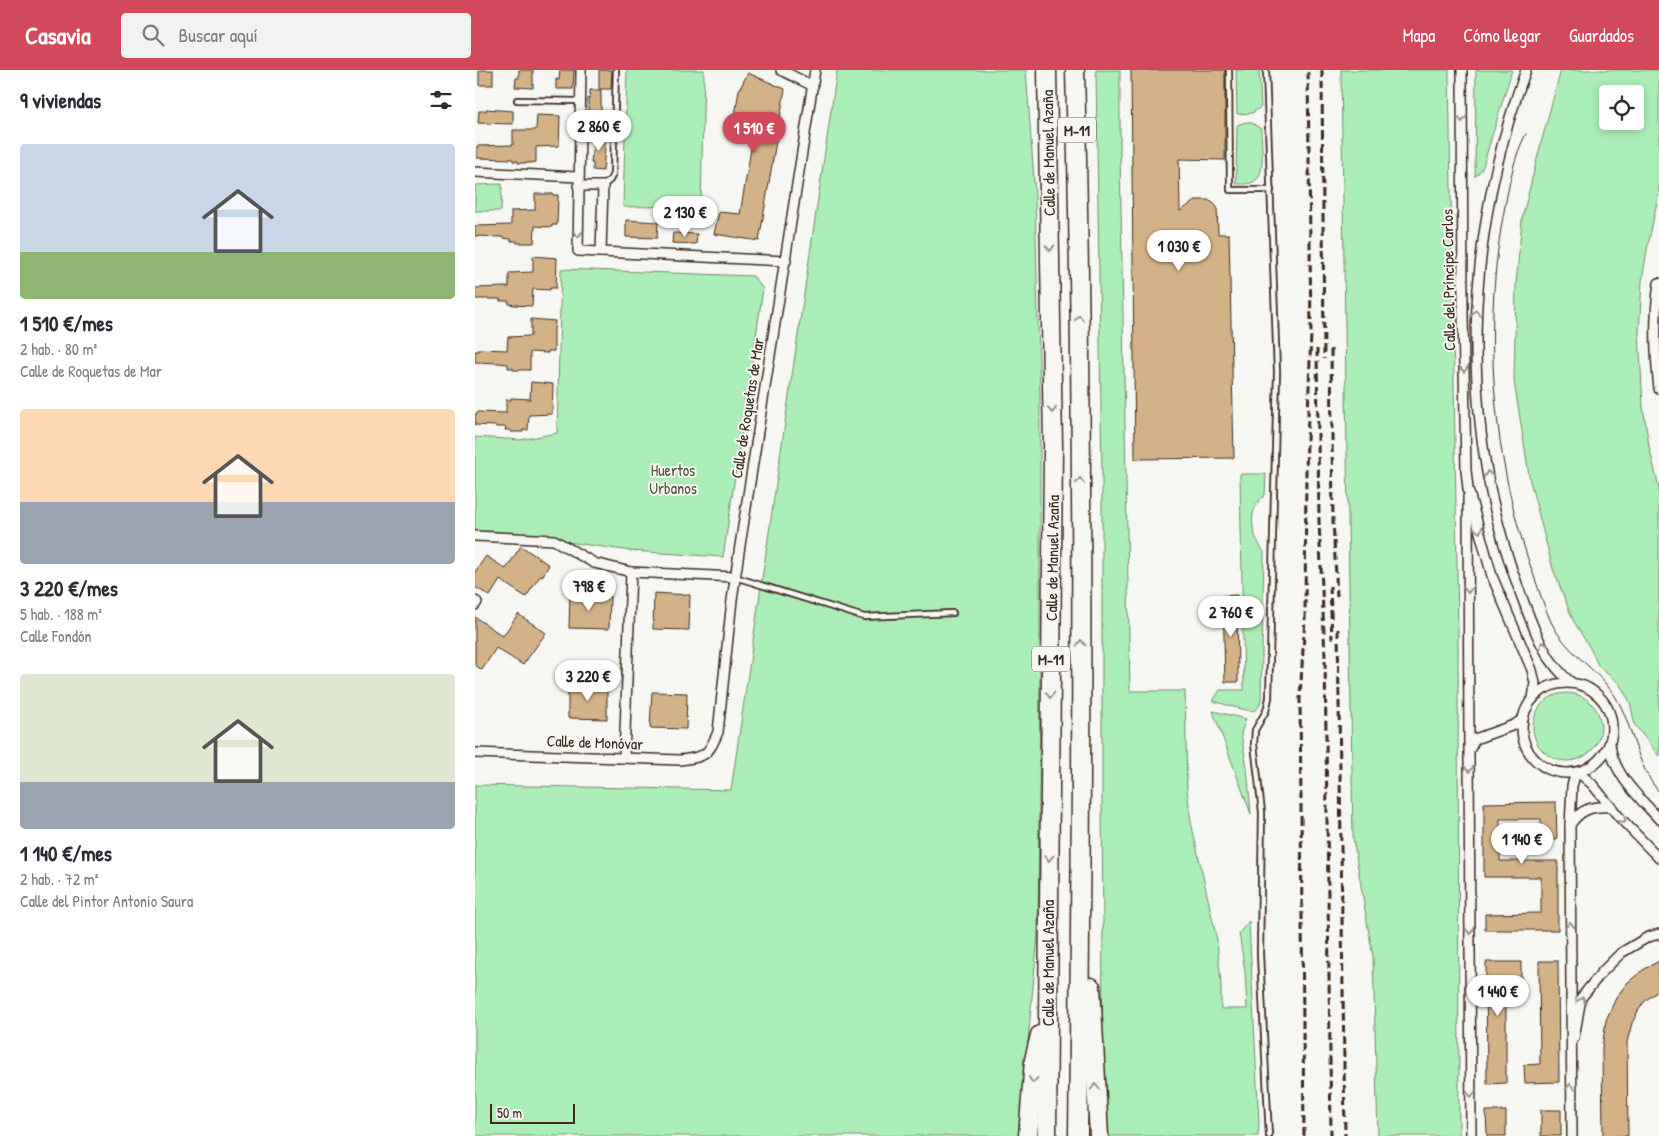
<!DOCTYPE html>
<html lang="es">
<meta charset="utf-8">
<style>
:root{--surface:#fff;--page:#f2f2f3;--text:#2b2b33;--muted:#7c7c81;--accent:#d1495b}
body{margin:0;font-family:"Patrick Hand",sans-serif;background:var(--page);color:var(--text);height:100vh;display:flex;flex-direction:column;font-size:19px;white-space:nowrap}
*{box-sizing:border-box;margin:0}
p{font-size:16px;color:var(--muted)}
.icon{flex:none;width:28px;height:28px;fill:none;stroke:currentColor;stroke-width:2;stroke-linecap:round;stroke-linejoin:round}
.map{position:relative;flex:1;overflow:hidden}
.side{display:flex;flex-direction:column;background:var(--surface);width:475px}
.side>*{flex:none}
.tools{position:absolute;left:1124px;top:15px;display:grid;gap:10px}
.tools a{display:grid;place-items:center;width:45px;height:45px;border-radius:5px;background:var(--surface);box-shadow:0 2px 8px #0003;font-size:25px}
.scale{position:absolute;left:15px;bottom:12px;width:85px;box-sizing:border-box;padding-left:5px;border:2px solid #3b2a1e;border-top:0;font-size:14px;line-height:18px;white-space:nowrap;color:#3b2a1e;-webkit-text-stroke:4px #f6f6f2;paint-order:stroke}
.price{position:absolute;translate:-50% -42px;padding:0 11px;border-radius:18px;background:#fff;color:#222;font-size:16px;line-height:32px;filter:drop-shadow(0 1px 2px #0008)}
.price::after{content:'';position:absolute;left:50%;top:30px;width:15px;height:11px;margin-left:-8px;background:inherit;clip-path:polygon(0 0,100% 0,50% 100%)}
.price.active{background:var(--accent);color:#fff}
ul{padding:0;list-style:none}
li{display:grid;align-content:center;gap:10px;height:265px;padding:0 20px}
li span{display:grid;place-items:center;height:155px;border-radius:5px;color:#555}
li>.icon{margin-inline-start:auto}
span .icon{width:90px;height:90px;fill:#fffc;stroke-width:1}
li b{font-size:21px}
h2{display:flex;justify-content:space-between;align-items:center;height:60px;padding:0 20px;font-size:21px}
header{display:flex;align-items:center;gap:30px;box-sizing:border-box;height:70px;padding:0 25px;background:var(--accent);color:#fff}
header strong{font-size:24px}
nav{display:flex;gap:28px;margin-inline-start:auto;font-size:18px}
.search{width:350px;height:45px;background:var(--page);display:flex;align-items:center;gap:12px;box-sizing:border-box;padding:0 18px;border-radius:5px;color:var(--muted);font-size:19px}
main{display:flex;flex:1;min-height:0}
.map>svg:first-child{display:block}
</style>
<header>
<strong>Casavia</strong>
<div class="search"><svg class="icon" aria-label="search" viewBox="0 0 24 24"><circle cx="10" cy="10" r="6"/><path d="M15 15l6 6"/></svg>Buscar aquí</div>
<nav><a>Mapa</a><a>Cómo llegar</a><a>Guardados</a></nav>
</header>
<main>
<section class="side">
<h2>9 viviendas<svg class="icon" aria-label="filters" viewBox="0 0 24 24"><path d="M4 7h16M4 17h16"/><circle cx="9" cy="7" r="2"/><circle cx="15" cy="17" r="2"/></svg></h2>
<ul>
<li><span style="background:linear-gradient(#c9d6e8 70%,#8fb573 0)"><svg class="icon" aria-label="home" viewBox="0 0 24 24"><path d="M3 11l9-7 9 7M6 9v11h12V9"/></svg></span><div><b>1 510 €/mes</b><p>2 hab. · 80 m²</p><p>Calle de Roquetas de Mar</p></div></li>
<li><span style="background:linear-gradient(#ffd9b3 60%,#9aa5b1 0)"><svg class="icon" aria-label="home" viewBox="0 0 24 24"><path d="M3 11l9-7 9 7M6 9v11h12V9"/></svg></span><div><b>3 220 €/mes</b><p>5 hab. · 188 m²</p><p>Calle Fondón</p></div></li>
<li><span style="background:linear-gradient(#dfe7d0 70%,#9aa5b1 0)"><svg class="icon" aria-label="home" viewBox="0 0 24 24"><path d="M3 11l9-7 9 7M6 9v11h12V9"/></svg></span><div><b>1 140 €/mes</b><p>2 hab. · 72 m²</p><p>Calle del Pintor Antonio Saura</p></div></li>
</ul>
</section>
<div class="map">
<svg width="1184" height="1066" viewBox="0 0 1184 1066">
<rect width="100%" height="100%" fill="#f6f6f2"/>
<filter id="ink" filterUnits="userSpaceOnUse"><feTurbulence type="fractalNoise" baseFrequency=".02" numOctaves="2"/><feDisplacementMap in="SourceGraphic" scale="10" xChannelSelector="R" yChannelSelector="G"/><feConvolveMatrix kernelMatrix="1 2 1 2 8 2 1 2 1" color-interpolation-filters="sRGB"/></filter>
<g filter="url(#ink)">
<g fill="#abedb6" stroke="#738c6a" fill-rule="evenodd">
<polygon points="152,0 229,0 226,136 148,137"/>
<polygon points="362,0 551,0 560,124 565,330 565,598 563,864 544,1066 0,1066 0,715 256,720"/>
<polygon points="621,0 645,0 645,86 655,621 710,621 712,720 716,752 742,870 746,914 746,939 772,939 770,901 764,863 774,851 784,1054 783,1066 631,1066 627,998 628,857 627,736 627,407"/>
<polygon points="761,0 784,0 786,37 777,43 762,44"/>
<polygon points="866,0 974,0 983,561 984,1066 903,1066 898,887 878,768"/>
<polygon points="1001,0 1037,0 1007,99 1000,107"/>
<path d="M1086,0H1184V122L1172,180L1167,211L1164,263L1168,337L1174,376L1184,418V686L1160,655L1155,632L1144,613L1124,597L1115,578L1098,550L1078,499L1055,411L1039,311L1041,215L1047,149L1066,73ZM1132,24H1160V51H1132Z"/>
<path d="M771,52L777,53L786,59C786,72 791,102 781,110C776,115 767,114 761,114L762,55Z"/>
<polygon points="27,114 26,141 0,141 0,115"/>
<polygon points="86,199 278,206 288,219 248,487 156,481 79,470 0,466 0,367 45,370 82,363"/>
<path d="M765,404H791L790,425C771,440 776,464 789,482L786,630C785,634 784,638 780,640C775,643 746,633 738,631L745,620H769Z"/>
<circle cx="1092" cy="657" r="34"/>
<polygon points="738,641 771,649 766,663 772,698 776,744"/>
</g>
<g fill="#d4b287" stroke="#3b2a1e">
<rect x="4" y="0" width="14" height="15"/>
<polygon points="44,0 58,0 58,18 40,17 41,8 44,8"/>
<polygon points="85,0 99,0 98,19 81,19 81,9 84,10"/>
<polygon points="124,0 137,0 136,19 124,19"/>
<polygon points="656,0 750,0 750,90 704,89 705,141 722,130 733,130 738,133 742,137 743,164 754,164 759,388 660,389"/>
<polygon points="273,3 310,19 284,171 239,164 244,142 265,144 277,73 256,70 264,20"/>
<polygon points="115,20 126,20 126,57 114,56 113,28 115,28"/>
<polygon points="11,39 38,41 38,54 3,53 4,41 11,41"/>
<polygon points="62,45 85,46 84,76 61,77 61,92 55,93 43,93 43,91 38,91 38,89 2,88 2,76 38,75 38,60 61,60"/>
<polygon points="119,64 131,65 128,101 118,100 118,93 116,93"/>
<polygon points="60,124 78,124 78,125 83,125 82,155 77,155 77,157 60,156 59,173 42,173 42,171 36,171 36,169 27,168 27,167 0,166 0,156 36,155 36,141 60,140"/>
<polygon points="151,150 183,152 182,168 151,167"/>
<polygon points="198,163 222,164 221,174 197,173"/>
<polygon points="58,186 82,188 81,218 75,218 75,220 58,219 57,236 40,235 34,234 34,231 25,231 25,229 0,229 0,218 34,217 34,203 58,202"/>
<polygon points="56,249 80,251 79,260 79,281 73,281 73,283 55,282 55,300 38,300 38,298 33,298 33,294 24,293 0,292 0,281 4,281 4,279 32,280 33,267 56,266"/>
<polygon points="56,312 78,314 77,344 54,345 53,360 48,360 48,362 36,362 36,360 30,360 31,357 21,357 21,356 0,355 0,344 2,344 2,342 31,343 31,330 36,330 36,328 55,329"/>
<polygon points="46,476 74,495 67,507 65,506 51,527 25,510 15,526 0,517 0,502 11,486 31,499"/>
<polygon points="179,523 215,525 214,560 178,559"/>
<polygon points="95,525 135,526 134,559 94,558"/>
<polygon points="762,525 763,612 750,612 748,526"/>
<polygon points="43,544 71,563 48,595 21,578 7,600 0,595 0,547 28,566"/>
<polygon points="93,615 132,615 132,649 93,648"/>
<polygon points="177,622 212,623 211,659 175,658"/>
<polygon points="1081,732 1082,769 1066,769 1066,749 1025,749 1025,791 1083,791 1083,860 1010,860 1010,844 1066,843 1066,807 1009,807 1009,733"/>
<polygon points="1064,891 1083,891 1084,1012 1050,1013 1049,995 1065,994"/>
<polygon points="1184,891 1184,920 1169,932 1163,941 1157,953 1152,972 1153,1066 1128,1066 1127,978 1131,950 1141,928 1152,913 1168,900"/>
<polygon points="1011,892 1046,892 1046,909 1031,910 1031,1013 1012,1014"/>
<rect x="1066" y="1040" width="20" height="26"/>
<polygon points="1011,1041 1031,1041 1031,1066 1012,1066"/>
</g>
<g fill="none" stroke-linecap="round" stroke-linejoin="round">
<defs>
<g id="service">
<polyline points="754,0 755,120 796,120"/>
<polyline points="791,0 802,302 794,628 791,641 780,660 779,674 787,742 785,884 794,1066"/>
<polyline points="42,30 105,31"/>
<polyline points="105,60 140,61"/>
<polyline points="128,116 135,110 138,104 141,0"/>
<polyline points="260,507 389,547 478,543"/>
</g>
<g id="minor">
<polyline points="306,0 338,16"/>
<polyline points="987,0 988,246 991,400 993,419 1017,506 1057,600 1060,613 1058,629"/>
<path d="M1051,0C989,167 982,355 1045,522C1057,554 1069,592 1097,613"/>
<polyline points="0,102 103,107"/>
<polyline points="103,116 128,116 126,182 103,181 106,0"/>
<polyline points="126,182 311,191"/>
<path d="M1184,213C1179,248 1180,284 1184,319"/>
<polyline points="993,427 994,679"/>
<polyline points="0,466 79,470 119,493 156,502 260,507"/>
<polyline points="0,531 2,532 0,535"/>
<circle cx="1092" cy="658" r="45"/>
<path d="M1135,674C1138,704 1164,727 1184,749"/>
<path d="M0,683L205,690C230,687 233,686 243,662L257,530L264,482L340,0"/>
<polyline points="149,688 156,502"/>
<polyline points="1103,702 1117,714 1145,748 1184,788"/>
<path d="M1095,755C1106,738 1118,736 1137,737"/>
<polyline points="1099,968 1106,928 1127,902 1146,883 1173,867 1184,864"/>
<polyline points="996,1066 994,681 1000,669 1039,655 1048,649"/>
<polyline points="1097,1066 1095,756 1097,716 1101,702"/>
</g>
<g id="motorway">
<polyline points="572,0 578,377 572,1066"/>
<path d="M600,0C609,355 607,711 603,1066"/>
<polyline points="616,917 624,1066"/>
<polyline points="553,1066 559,990 565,965"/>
</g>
</defs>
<use href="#service" stroke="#3b2a1e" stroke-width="8"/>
<use href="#minor" stroke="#3b2a1e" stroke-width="12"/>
<use href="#motorway" stroke="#3b2a1e" stroke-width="21"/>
<use href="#service" stroke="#f6f6f2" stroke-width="4.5"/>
<use href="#minor" stroke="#f6f6f2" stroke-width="9"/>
<use href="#motorway" stroke="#f6f6f2" stroke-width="18"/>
<path stroke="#3b2a1e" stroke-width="1" d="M1051,64C1039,86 1035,111 1030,136C1006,258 1017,392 1060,509C1065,524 1070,538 1076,552C1091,583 1122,598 1140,626C1159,656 1160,694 1184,722"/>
<g stroke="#3b2a1e" stroke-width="3" stroke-dasharray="8 4" stroke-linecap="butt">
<polyline points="847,0 849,289"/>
<polyline points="842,279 844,451 850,587 856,1066"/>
<polyline points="856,279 858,450 862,526"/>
<polyline points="855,516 857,569"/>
<polyline points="863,559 870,1066"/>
<polyline points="829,1066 825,628 830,548 831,400 836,263 833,0"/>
</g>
</g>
<defs><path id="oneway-chevron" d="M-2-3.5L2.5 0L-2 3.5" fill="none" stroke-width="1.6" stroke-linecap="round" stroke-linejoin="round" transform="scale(1.25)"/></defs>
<g stroke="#989088">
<use href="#oneway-chevron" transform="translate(987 49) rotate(90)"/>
<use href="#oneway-chevron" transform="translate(103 164) rotate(90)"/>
<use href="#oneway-chevron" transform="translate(575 178) rotate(89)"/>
<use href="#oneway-chevron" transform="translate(1001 243) rotate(-89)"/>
<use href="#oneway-chevron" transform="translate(604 248) rotate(-90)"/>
<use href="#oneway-chevron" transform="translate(989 299) rotate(89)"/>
<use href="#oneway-chevron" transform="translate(577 340) rotate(89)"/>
<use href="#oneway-chevron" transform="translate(1013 404) rotate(-99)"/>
<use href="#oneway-chevron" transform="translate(605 411) rotate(-90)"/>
<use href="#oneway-chevron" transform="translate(1004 460) rotate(75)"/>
<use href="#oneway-chevron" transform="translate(993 520) rotate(90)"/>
<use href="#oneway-chevron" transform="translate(606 573) rotate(-90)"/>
<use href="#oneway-chevron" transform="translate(1068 575) rotate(-117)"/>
<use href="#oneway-chevron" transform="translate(575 625) rotate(91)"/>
<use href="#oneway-chevron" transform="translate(994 699) rotate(90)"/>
<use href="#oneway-chevron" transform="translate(1148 750) rotate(48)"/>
<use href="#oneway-chevron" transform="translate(574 788) rotate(91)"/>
<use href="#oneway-chevron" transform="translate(1095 855) rotate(-90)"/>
<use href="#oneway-chevron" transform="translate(995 861) rotate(90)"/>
<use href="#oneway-chevron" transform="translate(1107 930) rotate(-70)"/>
<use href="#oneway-chevron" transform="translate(558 1010) rotate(95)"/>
<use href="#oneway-chevron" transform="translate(620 1017) rotate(-94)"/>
<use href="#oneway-chevron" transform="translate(1095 1017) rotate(-91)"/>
<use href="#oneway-chevron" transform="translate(996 1024) rotate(90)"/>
</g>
</g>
<g text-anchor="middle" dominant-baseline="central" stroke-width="4" stroke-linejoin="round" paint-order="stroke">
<g fill="#f6f6f2" stroke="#73675e" stroke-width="1">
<rect x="583" y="47.5" width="38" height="25" rx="4"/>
<rect x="557" y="576.5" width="38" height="25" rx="4"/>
</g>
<g font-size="15" font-weight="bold" fill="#3b2a1e">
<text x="602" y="60">M-11</text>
<text x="576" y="589">M-11</text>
</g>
<g font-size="16" fill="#3b2a1e" stroke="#f6f6f2">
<text transform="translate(573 83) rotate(-91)">Calle de Manuel Azaña</text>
<text transform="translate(973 210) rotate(-91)">Calle del Príncipe Carlos</text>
<text transform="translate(272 338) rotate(-81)">Calle de Roquetas de Mar</text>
<text transform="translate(577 488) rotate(-89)">Calle de Manuel Azaña</text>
<text transform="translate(120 672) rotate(2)">Calle de Monóvar</text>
<text transform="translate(573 893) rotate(-90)">Calle de Manuel Azaña</text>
</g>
<g font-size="16" fill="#51513c" stroke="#f6f6f2">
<text x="198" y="400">Huertos<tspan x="198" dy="18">Urbanos</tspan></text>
</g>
</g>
</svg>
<div class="tools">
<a><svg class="icon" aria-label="locate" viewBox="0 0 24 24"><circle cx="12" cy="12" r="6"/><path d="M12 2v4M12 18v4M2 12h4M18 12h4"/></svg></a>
</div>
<div class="scale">50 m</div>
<b class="price" style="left:124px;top:82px">2 860 €</b>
<b class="price active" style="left:279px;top:84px">1 510 €</b>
<b class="price" style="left:210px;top:168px">2 130 €</b>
<b class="price" style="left:704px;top:202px">1 030 €</b>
<b class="price" style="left:114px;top:542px">798 €</b>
<b class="price" style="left:756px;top:568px">2 760 €</b>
<b class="price" style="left:113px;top:632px">3 220 €</b>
<b class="price" style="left:1047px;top:795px">1 140 €</b>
<b class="price" style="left:1023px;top:947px">1 440 €</b>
</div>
</main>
